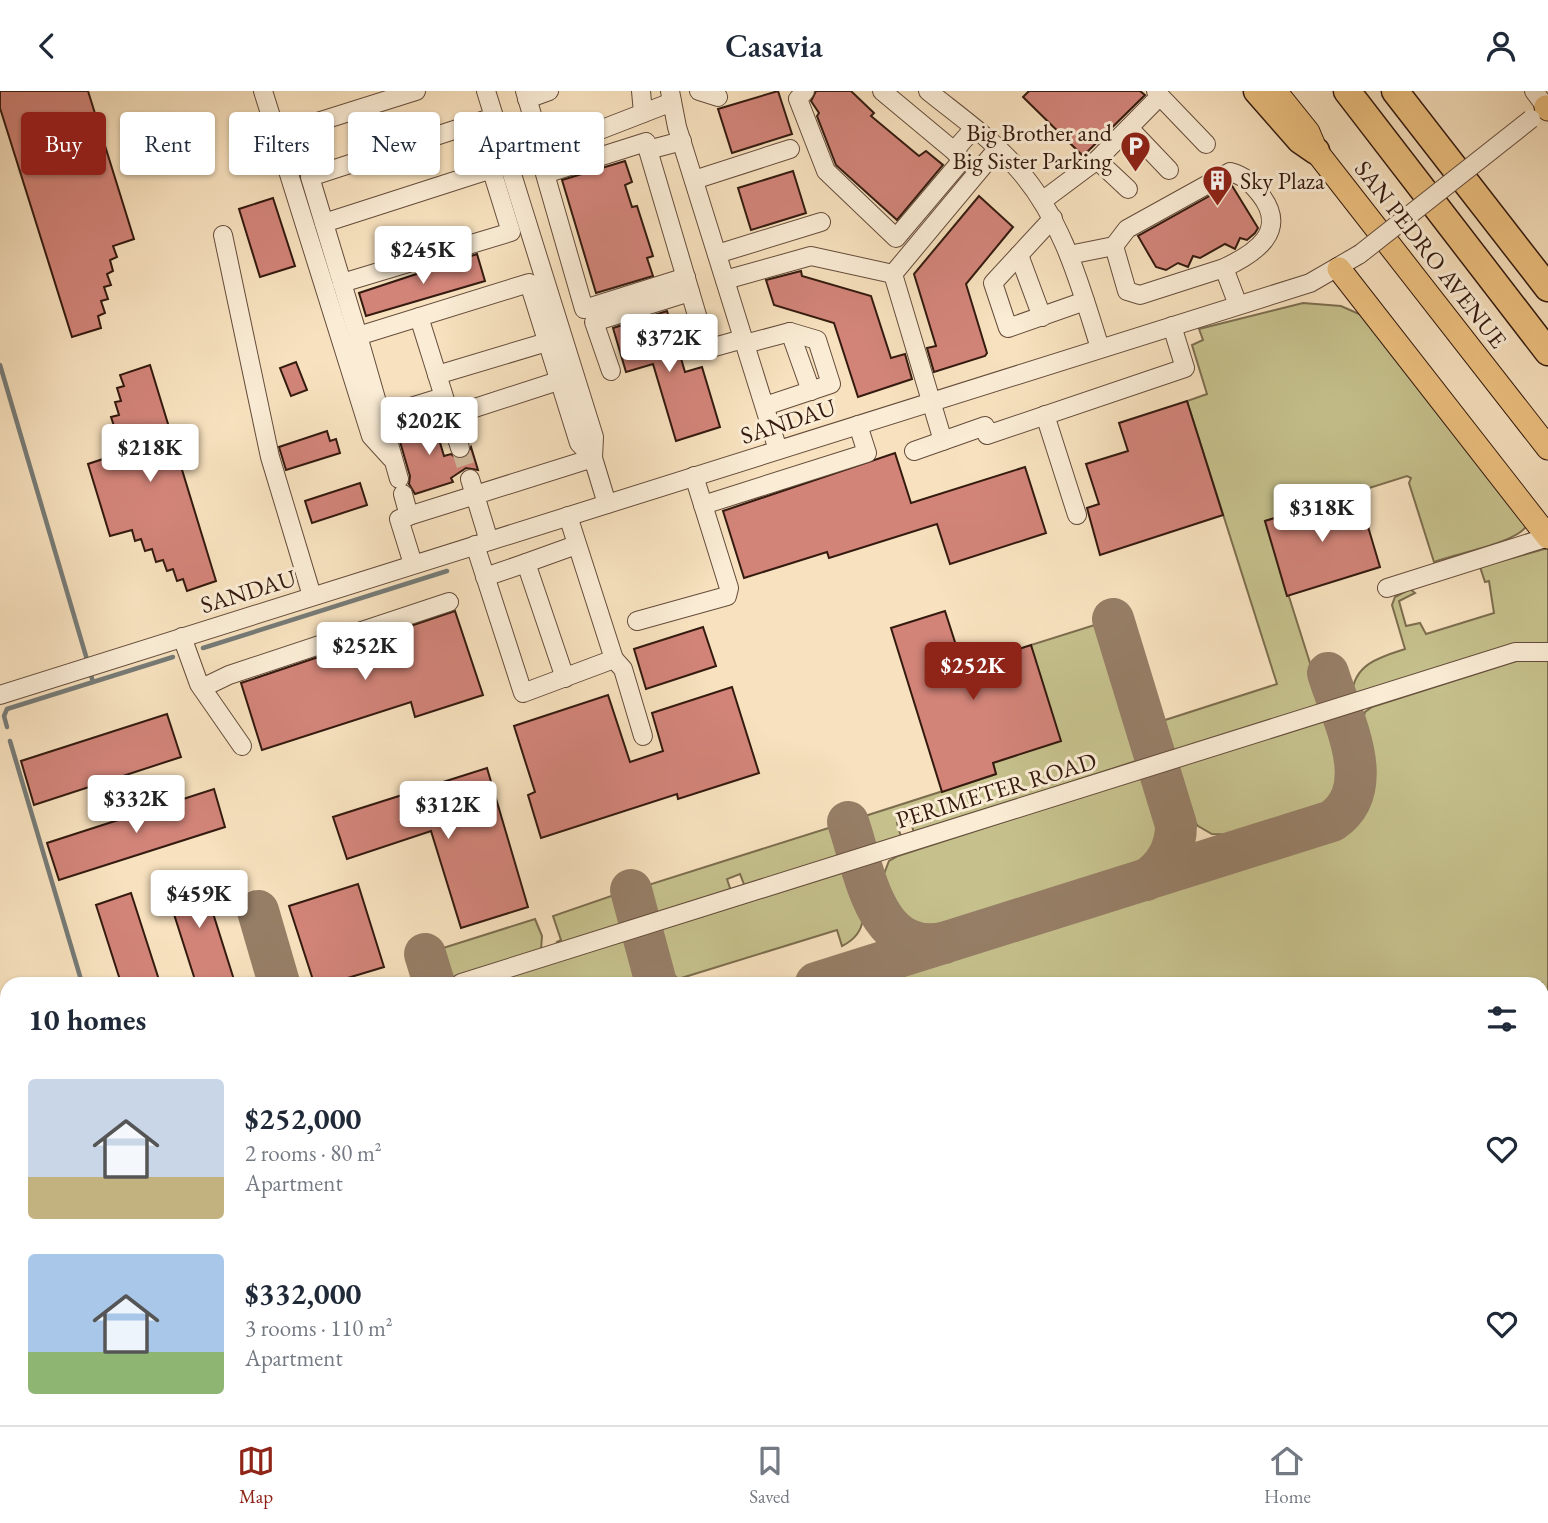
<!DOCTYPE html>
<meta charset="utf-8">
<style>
:root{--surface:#fff;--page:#f6f6f7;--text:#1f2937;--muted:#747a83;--line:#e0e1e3;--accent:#8f2418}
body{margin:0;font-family:"EB Garamond",serif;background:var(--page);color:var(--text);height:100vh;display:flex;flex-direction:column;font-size:26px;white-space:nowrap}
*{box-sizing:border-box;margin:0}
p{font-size:23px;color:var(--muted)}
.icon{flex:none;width:38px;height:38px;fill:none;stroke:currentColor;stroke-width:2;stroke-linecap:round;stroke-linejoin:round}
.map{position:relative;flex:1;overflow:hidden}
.drawer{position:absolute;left:0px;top:886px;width:1549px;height:450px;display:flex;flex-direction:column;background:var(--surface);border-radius:21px 21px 0 0;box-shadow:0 2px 5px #0004}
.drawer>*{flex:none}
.guide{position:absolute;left:21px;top:21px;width:700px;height:63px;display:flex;gap:14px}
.price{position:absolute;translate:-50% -60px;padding:0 16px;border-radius:7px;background:#fff;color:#222;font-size:23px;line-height:46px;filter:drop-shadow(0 2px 4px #0008)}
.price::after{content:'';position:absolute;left:50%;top:42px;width:21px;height:16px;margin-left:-10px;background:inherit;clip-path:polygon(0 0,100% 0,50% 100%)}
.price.current{background:var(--accent);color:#fff}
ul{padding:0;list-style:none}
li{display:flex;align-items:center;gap:21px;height:175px;padding:0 28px}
li span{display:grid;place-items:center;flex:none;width:196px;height:140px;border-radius:7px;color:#555}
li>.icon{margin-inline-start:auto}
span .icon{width:84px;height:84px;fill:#fffc;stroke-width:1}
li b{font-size:30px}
h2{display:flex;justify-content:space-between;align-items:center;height:84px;padding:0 28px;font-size:30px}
.tag{padding:0 24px;border-radius:7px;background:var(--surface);box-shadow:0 2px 5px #0004;font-size:24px;line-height:63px}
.tag.current{background:var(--accent);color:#fff}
header{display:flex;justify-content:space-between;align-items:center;height:91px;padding:0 28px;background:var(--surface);font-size:32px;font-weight:600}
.tab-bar{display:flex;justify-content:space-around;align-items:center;height:98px;border-top:2px solid var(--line);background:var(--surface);font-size:19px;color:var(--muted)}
.tab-bar a{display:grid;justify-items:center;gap:4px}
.tab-bar .current{color:var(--accent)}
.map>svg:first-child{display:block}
</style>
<header><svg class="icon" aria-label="back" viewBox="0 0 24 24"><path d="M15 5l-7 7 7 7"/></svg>Casavia<svg class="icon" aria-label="person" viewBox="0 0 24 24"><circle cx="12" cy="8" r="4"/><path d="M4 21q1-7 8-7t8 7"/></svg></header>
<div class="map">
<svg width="1548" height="1334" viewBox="0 0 1548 1334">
<rect width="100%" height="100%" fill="#f7e1be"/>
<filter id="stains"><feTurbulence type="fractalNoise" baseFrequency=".00286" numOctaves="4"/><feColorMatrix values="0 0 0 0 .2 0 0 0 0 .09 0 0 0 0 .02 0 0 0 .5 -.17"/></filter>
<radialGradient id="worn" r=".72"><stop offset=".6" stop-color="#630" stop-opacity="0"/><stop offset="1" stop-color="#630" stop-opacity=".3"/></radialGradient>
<g fill="#c5c08c" stroke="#7c6d4e" stroke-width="2">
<path d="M1303,212L1341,215L1366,226L1527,434C1518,452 1454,463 1434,471L1409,392L1411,387L1407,385L1265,430L1323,613L1169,662L1159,631L1277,593L1187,310L1207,303L1192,254L1203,249L1199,238Z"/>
<path d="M1548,457V552L1520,553L1352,603C1354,573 1380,566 1405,558L1392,514L1395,506L1410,498L1415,502L1399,510L1406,535L1420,532L1426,543L1494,522L1489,490L1485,491L1480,476Z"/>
<polygon points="1101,532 1141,660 1139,669 914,742 910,728 897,732 901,746 872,755 862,726 996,683 993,672 1031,554"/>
<path d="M1526,567H1548V1334H1073L1071,1328H1542V892H873L872,889L1328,747C1360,730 1380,700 1370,663C1367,647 1359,637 1365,621L1372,616Z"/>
<polygon points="1327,628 1344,687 1339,702 1331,712 1315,721 1239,744 1212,743 1198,735 1186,719 1173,677"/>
<path d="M1142,686L1151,689C1159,721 1175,753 1141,775L941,837C906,841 885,817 884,783L889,770L898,765Z"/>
<polygon points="838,734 844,755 840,766 745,796 740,783 727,788 731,800 651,824 644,799 648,794"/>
<path d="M848,780L854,784C862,812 874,839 842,855L837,839L678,888L667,877L656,840Z"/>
<polygon points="614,804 620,807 628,831 559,853 557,851 561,849 553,825"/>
<polygon points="535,828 542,845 541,859 450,888 441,869 440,858"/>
<polygon points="634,847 644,892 485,892"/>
<polygon points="7,1044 7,1110 0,1110 0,1046"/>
<polygon points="242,1328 575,1328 576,1334 222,1334"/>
<polygon points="641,1328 814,1328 812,1334 643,1334"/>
</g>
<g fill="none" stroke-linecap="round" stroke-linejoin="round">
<g stroke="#767b77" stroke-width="4.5">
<polyline points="0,274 88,572"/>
<polyline points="203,557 447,480"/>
<polyline points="90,581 93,591"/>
<polyline points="7,636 4,625 7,618 173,566"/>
<polyline points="10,650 82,892"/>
</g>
<g stroke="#967e66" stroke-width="42">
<path d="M1113,528L1176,734C1176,758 1166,776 1146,789"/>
<path d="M848,731C865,780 874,865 944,852"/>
<polyline points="631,799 656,892"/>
<polyline points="258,820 279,892"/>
<polyline points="425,863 434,892"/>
<path d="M816,892L1332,730C1381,696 1341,626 1328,582"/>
<polyline points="0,1176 7,1167"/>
<polyline points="0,1288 7,1297"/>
<polyline points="46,1328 61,1334"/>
<polyline points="608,1328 610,1334"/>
<polyline points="887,1328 889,1334"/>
<polyline points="122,1334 140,1328"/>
</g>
</g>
<g fill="#d28479" stroke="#341a0f" stroke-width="2">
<polygon points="0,0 88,0 134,148 113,155 117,166 110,169 113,180 107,183 111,194 104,196 108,208 101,210 105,222 98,225 101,237 72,246 0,17"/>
<polygon points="778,0 792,43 732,62 718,18"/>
<polygon points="816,0 851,0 874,22 871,25 919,65 926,60 943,74 897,129 836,74 817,25 819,22 811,10"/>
<polygon points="1029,0 1140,0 1145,4 1083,65 1023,6"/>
<polygon points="625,70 632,91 625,94 632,116 637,115 653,165 647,167 653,185 596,202 562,89"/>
<polygon points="793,80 806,122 751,139 738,97"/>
<polygon points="1231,93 1258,137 1255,142 1247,149 1240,147 1235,158 1225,153 1200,167 1193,165 1188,176 1178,172 1166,179 1156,176 1138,145"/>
<polygon points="979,105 1013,136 966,193 987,262 985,265 934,281 927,257 936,255 914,183"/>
<polygon points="273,107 295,175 260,186 239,118"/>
<polygon points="477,163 485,190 366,225 359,202"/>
<polygon points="801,180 802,185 871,205 891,267 905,263 912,288 858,306 834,232 774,214 766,189"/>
<polygon points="667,220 685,281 702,276 720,336 676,350 653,273 626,281 613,237"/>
<polygon points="296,271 307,299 291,305 280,277"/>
<polygon points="150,274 216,490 187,500 183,488 177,490 173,478 167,480 163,469 156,471 152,458 145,460 141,448 135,450 132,439 110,445 88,373 109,366 106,354 112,352 108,341 115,338 111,326 119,324 115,311 121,310 117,297 124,295 120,284"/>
<polygon points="1187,310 1223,424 1100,464 1087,417 1099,413 1086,373 1128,360 1119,332"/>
<polygon points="432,325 444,365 451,363 457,368 464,368 471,356 478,379 466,377 451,387 453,391 415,403 409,393 410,385 396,337"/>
<polygon points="327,340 330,350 336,348 340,362 286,379 279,356"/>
<polygon points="895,362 911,412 1025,376 1046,442 950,473 937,433 829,467 827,461 744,487 723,420"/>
<polygon points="360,392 367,414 312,432 305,410"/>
<polygon points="1358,402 1380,476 1287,505 1265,430"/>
<polygon points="455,520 483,604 415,626 411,611 262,659 241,592"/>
<polygon points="945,520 963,576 1031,554 1061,650 993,672 996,683 942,701 891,537"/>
<polygon points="703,536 716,575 646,598 634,558"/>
<polygon points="732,596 759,682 678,708 677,703 541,747 528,704 535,701 514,635 608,604 630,671 663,660 652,622"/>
<polygon points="167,623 181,666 34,714 21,670"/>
<polygon points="487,677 528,816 461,837 431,740 347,768 333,726"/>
<polygon points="214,698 225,736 59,789 47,752"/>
<polygon points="200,781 235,892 196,892 164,792"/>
<polygon points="358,793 384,876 331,892 314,892 289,815"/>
<polygon points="131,802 160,892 121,892 96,814"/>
</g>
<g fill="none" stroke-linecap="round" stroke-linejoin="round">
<polyline stroke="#d0b99b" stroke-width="18" stroke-dasharray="18 9" stroke-linecap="butt" points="460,357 470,388"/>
<defs>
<g id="minor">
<polyline points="263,0 371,345 391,367"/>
<polyline points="486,0 594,346 593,367 607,413"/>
<polyline points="525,0 543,61 672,11"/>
<polyline points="641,0 643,22"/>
<polyline points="670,0 677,36 778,359"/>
<polyline points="699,0 718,6"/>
<polyline points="805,0 798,8 826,80 896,147 962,69 954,60 974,37"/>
<polyline points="882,0 954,60"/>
<path d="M928,0C959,25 992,48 1018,78C1063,129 1080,194 1100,257"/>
<polyline points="1534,0 1546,16"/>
<polyline points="1160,5 1206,53"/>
<polyline points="527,8 549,0"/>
<polyline points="1129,37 1169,79"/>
<polyline points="276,44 416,0"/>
<polyline points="682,50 648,59 707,258 743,248"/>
<polyline points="648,59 646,51 545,83 584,218 686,186"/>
<polyline points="1097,69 1128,98"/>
<polyline points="694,89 790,58"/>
<polyline points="1042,110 1097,69 1160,5 1156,0"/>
<polyline points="1053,127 993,192 1008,237 1085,210"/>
<polyline points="324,132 492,78"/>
<polyline points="223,144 270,366 312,505"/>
<polyline points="717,163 821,131"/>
<polyline points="1019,164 1042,226"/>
<polyline points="1069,164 1114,155"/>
<path d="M1224,177L1140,204L1127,200L1114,155L1127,138L1230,81C1245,85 1250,91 1260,103C1289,140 1256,162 1224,177L1238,214"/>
<polyline points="725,189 811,165 893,183"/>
<polyline points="342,192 511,141 477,32"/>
<polyline points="419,226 460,357"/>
<polyline points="790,241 811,300"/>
<polyline points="358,245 310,86 494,26"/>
<polyline points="745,253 790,241 817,249 831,293 765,315"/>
<polyline points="611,280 594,231 690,201"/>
<polyline points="437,284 547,251"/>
<polyline points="1045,324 1077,424"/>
<polyline points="381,325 443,306"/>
<polyline points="450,325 558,290"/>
<polyline points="943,350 893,183 998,57"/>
<polyline points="914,360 985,335 987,344 1185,277 1172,235"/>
<polyline points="399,388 358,245 529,192 579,352 593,367"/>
<polyline points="470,388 489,450"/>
<polyline points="403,403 409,425"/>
<polyline points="703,414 867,362 858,334"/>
<polyline points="475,454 523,602 614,568 568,425"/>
<polyline points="413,473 399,428 593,367"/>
<polyline points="485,486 526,472"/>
<polyline points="1387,497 1548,446"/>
<polyline points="637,530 727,505 729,497 694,385"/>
<polyline points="182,546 199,593 242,655"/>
<polyline points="614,568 623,578 643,645"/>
<polyline points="565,587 526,472 576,454"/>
<polyline points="202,597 229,584 449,511"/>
<polyline points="0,604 1310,192 1360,163"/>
<polyline points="461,892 1515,561 1548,561"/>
<polyline points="0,1037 7,1035"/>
</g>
<g id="major">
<polyline points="1275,0 1308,41 1316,60 1548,357"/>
<polyline points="1546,16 1548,18"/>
<polyline points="1339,178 1548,446"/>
</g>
<g id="highway">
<polyline points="1257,0 1300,49 1316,60"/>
<polyline points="1347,0 1548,261"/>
<polyline points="1395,0 1548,197"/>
</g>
</defs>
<use href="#minor" stroke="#654c3b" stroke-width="20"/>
<use href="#major" stroke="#341a0f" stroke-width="25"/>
<use href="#highway" stroke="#341a0f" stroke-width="29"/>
<use href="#minor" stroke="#faecd5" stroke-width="18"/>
<use href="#major" stroke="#ecc07f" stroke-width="23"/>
<use href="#highway" stroke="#ecc07f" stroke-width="26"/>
<defs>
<polyline id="minor-bridge" points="1360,163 1531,28"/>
</defs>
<use href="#minor-bridge" stroke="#654c3b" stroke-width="20" stroke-linecap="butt"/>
<use href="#minor-bridge" stroke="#faecd5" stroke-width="18"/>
</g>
<defs>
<symbol id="parking-pin" viewBox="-11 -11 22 30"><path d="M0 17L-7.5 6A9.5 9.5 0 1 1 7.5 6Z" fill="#8f2418" stroke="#faecd5"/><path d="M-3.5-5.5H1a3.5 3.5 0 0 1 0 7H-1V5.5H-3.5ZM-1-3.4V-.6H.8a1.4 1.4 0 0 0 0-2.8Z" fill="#fff"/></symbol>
<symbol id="building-pin" viewBox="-11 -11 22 30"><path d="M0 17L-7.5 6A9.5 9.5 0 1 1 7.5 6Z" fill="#8f2418" stroke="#faecd5"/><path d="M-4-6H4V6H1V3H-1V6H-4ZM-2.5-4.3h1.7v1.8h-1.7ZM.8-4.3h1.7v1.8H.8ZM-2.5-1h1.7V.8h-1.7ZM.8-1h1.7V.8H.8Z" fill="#fff"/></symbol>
</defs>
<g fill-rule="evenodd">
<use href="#parking-pin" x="1118" y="38" width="35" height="47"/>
<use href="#building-pin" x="1200" y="72" width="35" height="47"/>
</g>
<g text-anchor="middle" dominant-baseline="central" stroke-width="6" stroke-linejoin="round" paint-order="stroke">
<g font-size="24" fill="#341a0f" stroke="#faecd5" text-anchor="end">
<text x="1112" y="41">Big Brother and<tspan x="1112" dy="28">Big Sister Parking</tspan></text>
<text x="1240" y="89" text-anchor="start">Sky Plaza</text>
</g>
<g font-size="24" fill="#341a0f" stroke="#faecd5">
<text transform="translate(1431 163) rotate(52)">SAN PEDRO AVENUE</text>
<text transform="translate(788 330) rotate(-18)">SANDAU</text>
<text transform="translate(248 500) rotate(-17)">SANDAU</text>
<text transform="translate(996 699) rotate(-17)">PERIMETER ROAD</text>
</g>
</g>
<rect width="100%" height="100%" filter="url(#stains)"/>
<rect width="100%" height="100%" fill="url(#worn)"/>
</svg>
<b class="price" style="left:423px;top:195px">$245K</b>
<b class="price" style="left:669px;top:283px">$372K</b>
<b class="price" style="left:429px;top:366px">$202K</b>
<b class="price" style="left:150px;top:393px">$218K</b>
<b class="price" style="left:1322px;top:453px">$318K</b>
<b class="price" style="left:365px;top:591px">$252K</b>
<b class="price current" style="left:973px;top:611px">$252K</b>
<b class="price" style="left:136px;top:744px">$332K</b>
<b class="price" style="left:448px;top:750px">$312K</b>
<b class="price" style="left:199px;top:839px">$459K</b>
<div class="guide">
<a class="tag current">Buy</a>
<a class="tag">Rent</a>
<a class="tag">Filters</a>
<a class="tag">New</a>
<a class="tag">Apartment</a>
</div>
<section class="drawer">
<h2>10 homes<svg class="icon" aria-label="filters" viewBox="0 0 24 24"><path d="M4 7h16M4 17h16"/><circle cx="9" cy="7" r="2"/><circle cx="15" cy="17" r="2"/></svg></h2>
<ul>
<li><span style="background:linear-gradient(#c9d6e8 70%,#c2b280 0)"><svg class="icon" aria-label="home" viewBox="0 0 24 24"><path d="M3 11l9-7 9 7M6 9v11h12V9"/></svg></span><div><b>$252,000</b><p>2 rooms · 80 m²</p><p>Apartment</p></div><svg class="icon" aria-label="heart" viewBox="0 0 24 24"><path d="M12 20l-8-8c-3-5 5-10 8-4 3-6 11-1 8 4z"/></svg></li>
<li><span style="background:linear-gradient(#a9c7e8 70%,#8fb573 0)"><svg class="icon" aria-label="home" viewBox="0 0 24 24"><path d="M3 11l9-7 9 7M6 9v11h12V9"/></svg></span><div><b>$332,000</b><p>3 rooms · 110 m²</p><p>Apartment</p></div><svg class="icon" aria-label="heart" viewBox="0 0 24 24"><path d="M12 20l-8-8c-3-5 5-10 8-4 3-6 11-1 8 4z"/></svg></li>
</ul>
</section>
</div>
<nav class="tab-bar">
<a class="current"><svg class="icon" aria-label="map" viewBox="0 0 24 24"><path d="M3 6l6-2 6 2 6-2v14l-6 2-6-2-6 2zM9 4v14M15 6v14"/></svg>Map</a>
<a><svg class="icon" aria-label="saved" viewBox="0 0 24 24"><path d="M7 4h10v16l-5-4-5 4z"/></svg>Saved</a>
<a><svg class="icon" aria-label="home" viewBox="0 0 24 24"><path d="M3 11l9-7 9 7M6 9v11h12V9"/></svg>Home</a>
</nav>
